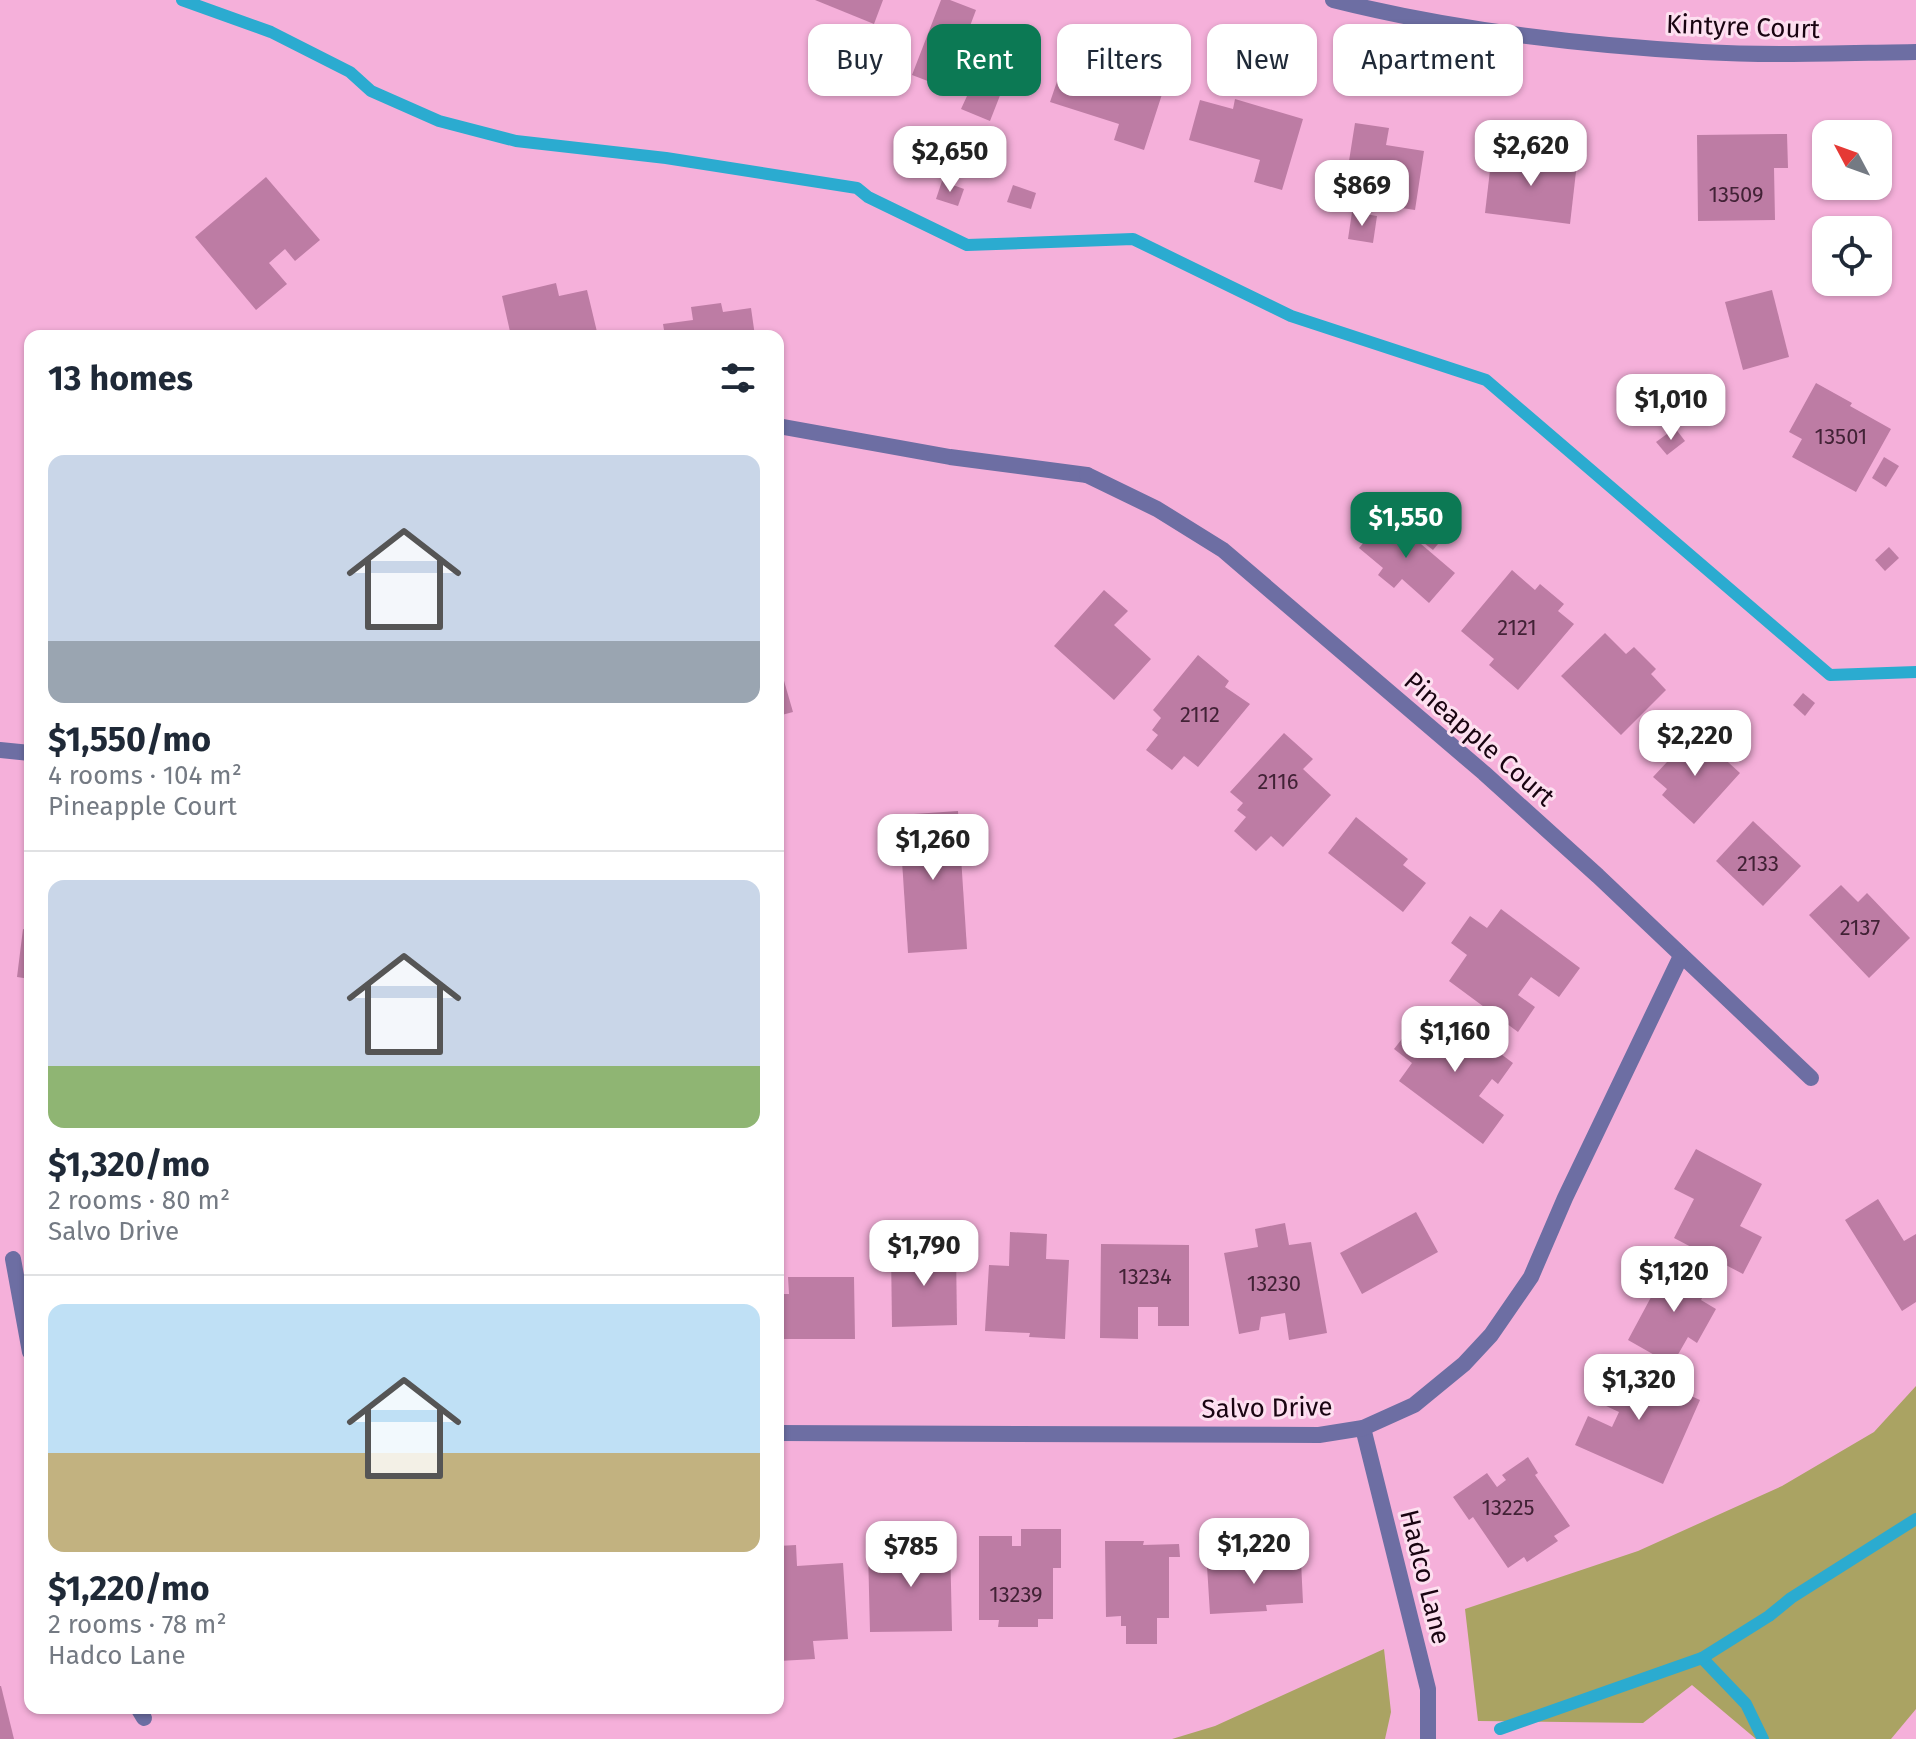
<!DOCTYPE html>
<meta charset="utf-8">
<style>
:root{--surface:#fff;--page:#f6f6f7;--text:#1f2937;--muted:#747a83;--line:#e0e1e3;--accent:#0c7954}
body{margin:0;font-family:"Fira Sans",sans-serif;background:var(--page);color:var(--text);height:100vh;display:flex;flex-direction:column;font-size:30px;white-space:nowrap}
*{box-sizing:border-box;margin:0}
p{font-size:26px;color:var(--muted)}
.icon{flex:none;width:44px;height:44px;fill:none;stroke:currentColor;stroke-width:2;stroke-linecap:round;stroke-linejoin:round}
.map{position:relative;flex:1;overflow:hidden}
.drawer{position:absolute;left:24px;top:330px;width:760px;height:1384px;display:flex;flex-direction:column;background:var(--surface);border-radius:16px;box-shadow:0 2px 6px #0004}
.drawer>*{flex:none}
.top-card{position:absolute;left:808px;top:24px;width:760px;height:72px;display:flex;gap:16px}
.needle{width:52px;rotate:311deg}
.tools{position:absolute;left:1812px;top:120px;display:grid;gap:16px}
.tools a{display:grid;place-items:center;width:80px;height:80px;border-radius:16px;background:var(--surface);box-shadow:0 2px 6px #0004;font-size:40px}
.price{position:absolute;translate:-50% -68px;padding:0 18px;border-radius:16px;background:#fff;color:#222;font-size:26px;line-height:52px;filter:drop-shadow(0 2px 4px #0008)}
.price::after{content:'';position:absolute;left:50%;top:48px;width:24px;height:18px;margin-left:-12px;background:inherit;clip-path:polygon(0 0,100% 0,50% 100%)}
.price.active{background:var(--accent);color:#fff}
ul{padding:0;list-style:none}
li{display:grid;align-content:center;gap:16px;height:424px;padding:0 24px}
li+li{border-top:2px solid var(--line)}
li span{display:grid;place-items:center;height:248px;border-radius:16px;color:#555}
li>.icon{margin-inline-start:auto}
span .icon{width:144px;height:144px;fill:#fffc;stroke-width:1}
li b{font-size:34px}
h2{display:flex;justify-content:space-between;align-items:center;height:96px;padding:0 24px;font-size:34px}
.chip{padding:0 28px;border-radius:16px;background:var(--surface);box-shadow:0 2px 6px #0004;font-size:28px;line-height:72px}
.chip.active{background:var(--accent);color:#fff}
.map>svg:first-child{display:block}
</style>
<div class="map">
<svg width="1916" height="1739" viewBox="0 0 1916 1739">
<rect width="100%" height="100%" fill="#f5b0da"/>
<g fill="#aaa363">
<polygon points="1916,1386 1916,1709 1891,1739 1756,1739 1692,1685 1643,1723 1478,1721 1465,1609 1638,1551 1782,1486 1874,1432"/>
<polygon points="1384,1649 1391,1712 1385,1739 1172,1739 1215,1726"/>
</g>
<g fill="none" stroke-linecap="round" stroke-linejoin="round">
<g stroke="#2babd0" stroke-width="12">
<polyline points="182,0 271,32 350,72 371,91 439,121 516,141 666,158 857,188 868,197 967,245 1133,239 1291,316 1486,380 1830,675 1916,672"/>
<polyline points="1702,1658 1746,1704 1763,1739"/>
<polyline points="1500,1729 1702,1658 1769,1616 1791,1598 1916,1519"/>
</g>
</g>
<g fill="#bd7ca4">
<polygon points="815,0 883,0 874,24"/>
<polygon points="941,0 950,0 976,10 964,42 980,48 984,39 1017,52 990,121 961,109 967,96 912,75"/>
<polygon points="1064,61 1095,71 1098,62 1165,85 1144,150 1114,140 1119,124 1050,102"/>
<polygon points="1235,99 1303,119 1282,190 1254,182 1260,160 1189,140 1200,100 1233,109"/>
<polygon points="1355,123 1389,128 1386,145 1424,151 1415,210 1343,199"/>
<polygon points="1787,134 1788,168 1774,168 1775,220 1698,221 1697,135"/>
<polygon points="1492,153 1577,163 1570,224 1485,213"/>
<polygon points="266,177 320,240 295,261 285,249 269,263 287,284 256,310 195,237"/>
<polygon points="942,181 964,189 958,206 936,199"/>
<polygon points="1013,185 1036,193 1031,209 1007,202"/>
<polygon points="1352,212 1377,216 1373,243 1348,239"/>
<polygon points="556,283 559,296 587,290 598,336 511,336 502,296"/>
<polygon points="1772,290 1789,357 1743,370 1725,302"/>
<polygon points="721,303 723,312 751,308 755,336 665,336 663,324 693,320 691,307"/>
<polygon points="1816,383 1852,403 1850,406 1891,429 1856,492 1792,457 1802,439 1789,432"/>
<polygon points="1675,428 1685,441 1667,455 1656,442"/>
<polygon points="1884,457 1899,466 1886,487 1872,478"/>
<polygon points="1412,513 1443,538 1433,550 1402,526"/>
<polygon points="1387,515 1455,573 1429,603 1402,579 1394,588 1378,575 1383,568 1359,548"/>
<polygon points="1889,547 1899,558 1885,571 1875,560"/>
<polygon points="1512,570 1535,590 1540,584 1564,604 1558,611 1574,624 1518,690 1489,665 1494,659 1461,631"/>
<polygon points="1104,590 1128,611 1114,625 1151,659 1114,700 1054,646"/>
<polygon points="1605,633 1626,654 1634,647 1656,669 1651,674 1666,690 1621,735 1561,676"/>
<polygon points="1198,655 1229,681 1225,687 1250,704 1198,767 1184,756 1172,770 1146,750 1158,735 1152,730 1161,718 1153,710"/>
<polygon points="778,660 793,712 778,716"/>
<polygon points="1803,693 1815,703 1805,716 1793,705"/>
<polygon points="1695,732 1740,773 1694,824 1662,795 1667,789 1653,777"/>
<polygon points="1284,733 1313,759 1303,769 1331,795 1283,847 1271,836 1256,851 1234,831 1246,817 1237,810 1243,803 1230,792"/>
<polygon points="958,811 967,949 908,953 899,815"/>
<polygon points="1356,817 1408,859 1403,865 1426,883 1403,912 1328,853"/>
<polygon points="1753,821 1801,866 1763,906 1716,861"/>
<polygon points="1841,885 1858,902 1867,893 1910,938 1869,978 1809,915"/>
<polygon points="1501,909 1580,968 1559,997 1531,977 1518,995 1535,1007 1518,1032 1449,981 1467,955 1451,943 1470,916 1487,928"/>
<polygon points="23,929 30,930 30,979 17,977"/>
<polygon points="1447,1014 1513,1063 1498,1084 1492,1079 1479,1096 1504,1115 1483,1144 1399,1081 1412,1063 1394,1049 1412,1026 1428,1038"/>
<polygon points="1696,1149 1762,1184 1740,1226 1762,1237 1743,1274 1674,1238 1694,1199 1674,1189"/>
<polygon points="1878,1199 1904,1241 1916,1234 1916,1302 1902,1311 1845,1220"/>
<polygon points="1416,1212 1438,1252 1362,1294 1340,1253"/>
<polygon points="1285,1223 1289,1245 1311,1242 1327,1333 1289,1340 1285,1313 1261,1317 1259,1330 1239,1334 1224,1253 1258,1247 1255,1229"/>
<polygon points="1010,1232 1047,1234 1046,1259 1069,1260 1065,1339 1029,1337 1030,1333 985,1331 989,1265 1009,1266"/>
<polygon points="1101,1244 1189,1245 1189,1326 1158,1326 1158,1307 1138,1307 1138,1339 1100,1338"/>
<polygon points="956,1250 957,1325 892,1327 891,1251"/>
<polygon points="1671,1260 1711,1282 1701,1300 1716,1309 1697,1343 1688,1337 1672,1365 1628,1340"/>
<polygon points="788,1277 854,1277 855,1339 780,1339 779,1294 789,1294"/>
<polygon points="1609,1359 1700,1400 1663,1484 1575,1445 1588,1416 1612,1427 1619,1412 1591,1399"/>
<polygon points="1528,1457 1538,1473 1535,1475 1570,1526 1554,1536 1558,1541 1527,1562 1524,1557 1508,1568 1473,1517 1469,1520 1453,1497 1487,1473 1497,1487 1506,1480 1502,1475"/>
<polygon points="1021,1529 1061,1529 1061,1568 1053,1568 1053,1619 1038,1619 1038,1627 998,1627 999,1620 979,1620 979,1536 1012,1536 1012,1546 1021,1546"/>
<polygon points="950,1540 952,1631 870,1632 868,1550 898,1550 898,1561 914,1561 913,1541"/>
<polygon points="1105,1541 1144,1541 1143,1545 1179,1544 1180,1557 1169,1557 1169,1618 1157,1618 1157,1644 1126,1644 1126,1626 1121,1626 1121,1616 1106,1617"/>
<polygon points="796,1545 797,1566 843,1563 848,1639 813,1641 815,1659 779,1661 778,1546"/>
<polygon points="1247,1558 1265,1558 1265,1563 1301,1561 1303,1603 1266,1605 1267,1611 1210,1614 1207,1566 1247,1564"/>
<polygon points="0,1686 1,1686 14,1739 0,1739"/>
</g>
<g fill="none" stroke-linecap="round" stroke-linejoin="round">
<polyline stroke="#6d6ea3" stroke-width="16" points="778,426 950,457 1087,475"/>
<g stroke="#6d6ea3" stroke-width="16">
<path d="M1333,0C1452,30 1579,45 1702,52C1773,56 1845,53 1916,52"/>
<polyline points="1087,475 1157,509 1223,550 1484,773 1598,876 1811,1078"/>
<polyline points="0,750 30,753"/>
<polyline points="13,1259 30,1352"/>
<polyline points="1363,1428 1428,1689 1428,1739"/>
<polyline points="778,1433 1319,1435 1363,1428 1414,1405 1464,1364 1491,1335 1531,1277 1565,1198 1681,956"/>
<polyline points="138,1708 144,1718"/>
</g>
</g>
<g text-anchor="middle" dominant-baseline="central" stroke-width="6" stroke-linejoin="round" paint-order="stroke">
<g font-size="22" fill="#422236">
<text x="1736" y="194">13509</text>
<text x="1841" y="436">13501</text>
<text x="1517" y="627">2121</text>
<text x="1200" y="714">2112</text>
<text x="1278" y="781">2116</text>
<text x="1758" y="863">2133</text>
<text x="1860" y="927">2137</text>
<text x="1145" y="1276">13234</text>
<text x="1274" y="1283">13230</text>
<text x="1508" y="1507">13225</text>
<text x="1016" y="1594">13239</text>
</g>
<g font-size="26" fill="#190411" stroke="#fde0f0">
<text transform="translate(1743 27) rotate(2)">Kintyre Court</text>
<text transform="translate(1479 739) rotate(41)">Pineapple Court</text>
<text transform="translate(1267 1408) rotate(-1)">Salvo Drive</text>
<text transform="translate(1425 1577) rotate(76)">Hadco Lane</text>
</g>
</g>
</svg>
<div class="tools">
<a><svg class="needle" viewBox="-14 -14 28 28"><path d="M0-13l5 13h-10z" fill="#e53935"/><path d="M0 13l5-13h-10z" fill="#747a83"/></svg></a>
<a><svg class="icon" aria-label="locate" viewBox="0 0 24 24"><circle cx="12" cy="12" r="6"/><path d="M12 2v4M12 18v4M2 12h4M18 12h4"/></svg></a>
</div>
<b class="price" style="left:1531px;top:188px">$2,620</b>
<b class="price" style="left:950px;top:194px">$2,650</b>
<b class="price" style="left:1362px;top:228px">$869</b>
<b class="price" style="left:1671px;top:442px">$1,010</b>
<b class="price active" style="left:1406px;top:560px">$1,550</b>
<b class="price" style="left:1695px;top:778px">$2,220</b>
<b class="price" style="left:933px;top:882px">$1,260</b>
<b class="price" style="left:1455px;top:1074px">$1,160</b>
<b class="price" style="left:924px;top:1288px">$1,790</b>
<b class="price" style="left:1674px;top:1314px">$1,120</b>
<b class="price" style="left:1639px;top:1422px">$1,320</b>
<b class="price" style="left:1254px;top:1586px">$1,220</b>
<b class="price" style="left:911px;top:1589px">$785</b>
<div class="top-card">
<a class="chip">Buy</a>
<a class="chip active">Rent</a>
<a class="chip">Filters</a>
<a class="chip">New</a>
<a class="chip">Apartment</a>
</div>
<section class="drawer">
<h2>13 homes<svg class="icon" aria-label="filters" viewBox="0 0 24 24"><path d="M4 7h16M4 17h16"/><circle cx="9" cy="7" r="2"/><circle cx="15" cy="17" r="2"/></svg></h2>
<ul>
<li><span style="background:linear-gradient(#c9d6e8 75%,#9aa5b1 0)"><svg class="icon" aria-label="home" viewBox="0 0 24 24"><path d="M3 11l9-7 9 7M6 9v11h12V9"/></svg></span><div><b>$1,550/mo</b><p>4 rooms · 104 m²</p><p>Pineapple Court</p></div></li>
<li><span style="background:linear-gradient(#c9d6e8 75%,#8fb573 0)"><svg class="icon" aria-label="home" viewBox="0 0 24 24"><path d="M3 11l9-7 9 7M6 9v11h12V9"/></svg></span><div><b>$1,320/mo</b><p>2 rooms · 80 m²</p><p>Salvo Drive</p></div></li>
<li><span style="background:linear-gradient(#bfe0f5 60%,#c2b280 0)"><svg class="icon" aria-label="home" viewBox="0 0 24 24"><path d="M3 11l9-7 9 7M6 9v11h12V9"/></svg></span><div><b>$1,220/mo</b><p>2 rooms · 78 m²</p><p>Hadco Lane</p></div></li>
</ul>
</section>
</div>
